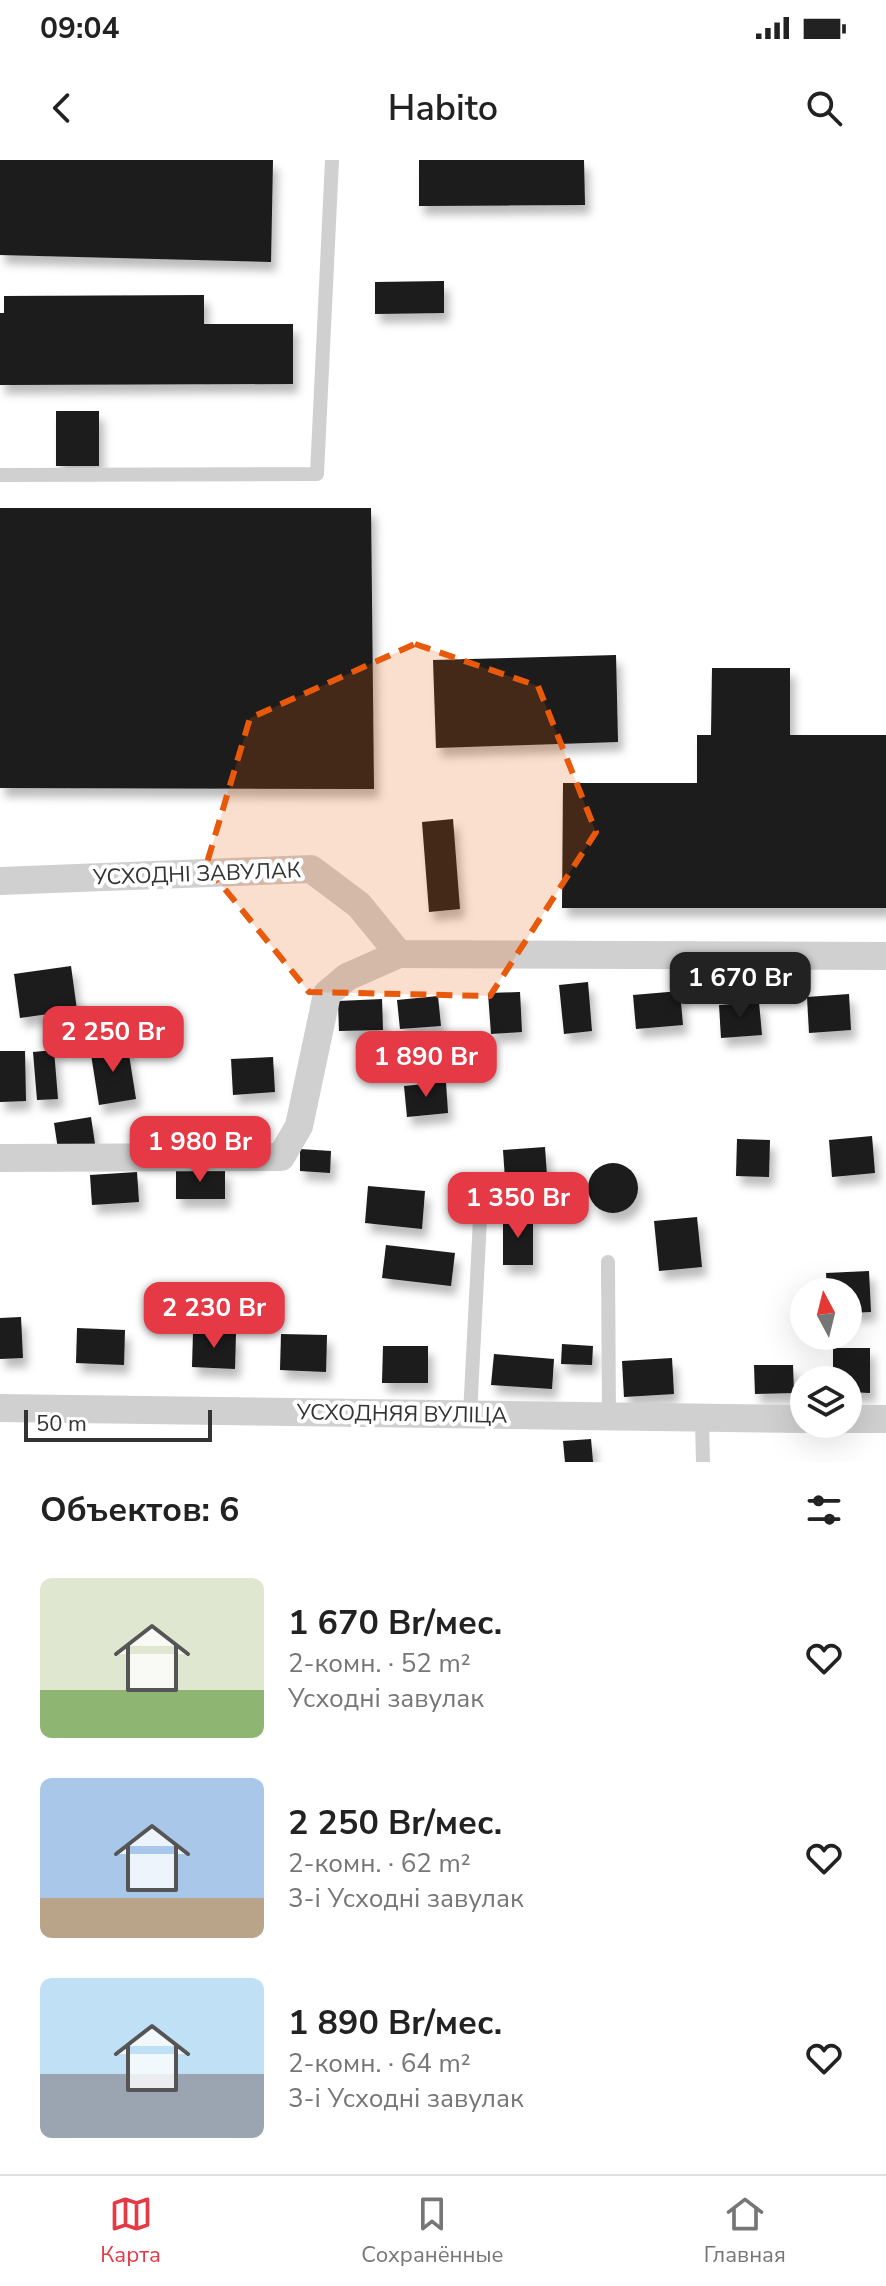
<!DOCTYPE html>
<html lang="ru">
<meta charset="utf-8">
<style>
:root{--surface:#fff;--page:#f6f6f6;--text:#222;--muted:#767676;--line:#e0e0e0;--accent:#e63946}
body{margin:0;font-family:"Nunito Sans",sans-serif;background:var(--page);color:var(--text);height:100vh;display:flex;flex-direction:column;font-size:30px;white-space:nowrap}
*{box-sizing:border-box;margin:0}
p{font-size:26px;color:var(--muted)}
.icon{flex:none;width:44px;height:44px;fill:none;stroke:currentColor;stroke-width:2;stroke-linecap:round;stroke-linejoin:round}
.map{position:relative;height:1302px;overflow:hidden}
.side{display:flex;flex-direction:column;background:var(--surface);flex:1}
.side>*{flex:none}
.needle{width:52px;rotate:353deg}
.controls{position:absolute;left:790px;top:1118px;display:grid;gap:16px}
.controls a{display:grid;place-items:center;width:72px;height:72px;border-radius:50%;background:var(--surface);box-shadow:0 8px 32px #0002;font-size:40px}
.scale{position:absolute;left:24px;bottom:20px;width:188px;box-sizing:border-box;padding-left:8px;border:4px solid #333;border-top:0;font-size:22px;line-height:28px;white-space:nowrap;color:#333;-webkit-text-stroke:6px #fff;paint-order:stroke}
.price{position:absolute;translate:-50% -68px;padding:0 18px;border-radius:16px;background:var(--accent);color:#fff;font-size:26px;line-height:52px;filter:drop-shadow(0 2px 4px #0008)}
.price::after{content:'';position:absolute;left:50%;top:48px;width:24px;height:18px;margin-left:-12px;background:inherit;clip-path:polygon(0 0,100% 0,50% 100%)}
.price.selected{background:#222;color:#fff}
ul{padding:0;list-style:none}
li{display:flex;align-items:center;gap:24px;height:200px;padding:0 40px}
li span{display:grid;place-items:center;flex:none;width:224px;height:160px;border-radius:12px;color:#555}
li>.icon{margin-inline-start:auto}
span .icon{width:96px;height:96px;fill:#fffc;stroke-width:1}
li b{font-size:34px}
h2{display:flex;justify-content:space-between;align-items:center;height:96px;padding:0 40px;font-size:34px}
.status{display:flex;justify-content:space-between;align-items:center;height:56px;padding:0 40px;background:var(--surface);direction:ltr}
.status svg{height:22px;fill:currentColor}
header{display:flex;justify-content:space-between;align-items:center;height:104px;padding:0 40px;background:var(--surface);font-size:36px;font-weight:600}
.tab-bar{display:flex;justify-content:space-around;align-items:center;height:112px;border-top:2px solid var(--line);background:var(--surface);font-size:22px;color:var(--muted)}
.tab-bar a{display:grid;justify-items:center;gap:4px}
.tab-bar .selected{color:var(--accent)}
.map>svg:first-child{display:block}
</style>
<div class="status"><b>09:04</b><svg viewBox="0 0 49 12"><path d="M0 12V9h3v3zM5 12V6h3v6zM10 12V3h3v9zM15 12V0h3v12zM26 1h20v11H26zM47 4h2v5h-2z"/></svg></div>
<header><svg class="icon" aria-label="back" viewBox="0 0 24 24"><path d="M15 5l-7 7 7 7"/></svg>Habito<svg class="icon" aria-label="search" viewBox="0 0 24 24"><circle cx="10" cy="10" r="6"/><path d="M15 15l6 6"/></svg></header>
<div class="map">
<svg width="886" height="1302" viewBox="0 0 886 1302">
<defs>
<filter id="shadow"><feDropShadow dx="5" dy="9" stdDeviation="4" flood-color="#0004"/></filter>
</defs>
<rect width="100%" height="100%" fill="#fff"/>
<g fill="#1a1a1a" filter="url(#shadow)">
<polygon points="0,0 273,0 271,102 0,95"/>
<polygon points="419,0 584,0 585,45 419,46"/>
<polygon points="444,121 444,153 375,154 375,122"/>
<polygon points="204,135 204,164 293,164 293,224 0,225 0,153 4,153 4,136"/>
<rect x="56" y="251" width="43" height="55"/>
<polygon points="0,348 371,348 374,629 0,628"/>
<polygon points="616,495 618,582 436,588 433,500"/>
<polygon points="712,508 790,508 790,575 886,575 886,748 562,748 563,623 697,623 697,575 711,575"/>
<polygon points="453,659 460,749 429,752 422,662"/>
<polygon points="71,806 77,850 20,858 14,814"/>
<polygon points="588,822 592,871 564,874 559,825"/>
<polygon points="680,831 683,865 636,869 633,835"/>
<polygon points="520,832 522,872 491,874 488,833"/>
<polygon points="849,834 851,870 809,873 807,837"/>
<polygon points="438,836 441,866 400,869 397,840"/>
<polygon points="382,839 383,870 339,871 338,841"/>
<polygon points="759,842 762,875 721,878 719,845"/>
<polygon points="127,882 136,939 99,945 90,888"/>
<polygon points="54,890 58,939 37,940 33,892"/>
<polygon points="0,891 25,891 26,941 0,942"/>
<polygon points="273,897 275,932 233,935 231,899"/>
<polygon points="446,922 448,953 407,957 404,926"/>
<polygon points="91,957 95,984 58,989 54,963"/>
<polygon points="872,976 875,1013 832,1017 829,980"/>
<polygon points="737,979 770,980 769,1017 736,1016"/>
<polygon points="545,987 548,1031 506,1034 503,990"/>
<polygon points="300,989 331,991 330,1013 300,1011"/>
<circle cx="613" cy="1028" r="25"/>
<rect x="176" y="1010" width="49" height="29"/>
<polygon points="137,1012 139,1042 92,1045 90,1015"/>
<polygon points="368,1026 425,1031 422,1069 365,1063"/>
<rect x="503" y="1056" width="30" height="49"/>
<polygon points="697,1057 702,1107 659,1111 654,1061"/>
<polygon points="386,1085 455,1093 451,1126 382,1118"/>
<polygon points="869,1111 871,1152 848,1153 848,1132 827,1132 826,1113"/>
<polygon points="21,1157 23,1198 0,1199 0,1158"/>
<polygon points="77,1168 125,1170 124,1205 76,1203"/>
<polygon points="193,1172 236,1173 235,1209 192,1207"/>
<polygon points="281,1174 327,1175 326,1212 280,1210"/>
<polygon points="562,1184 593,1186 592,1205 561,1204"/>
<polygon points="383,1186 428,1186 428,1223 382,1223"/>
<polygon points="833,1188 870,1188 870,1233 848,1232 848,1220 833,1220"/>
<polygon points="494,1194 554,1199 552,1229 491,1225"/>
<polygon points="672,1198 674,1234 624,1237 622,1201"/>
<polygon points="754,1205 793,1205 794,1233 755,1234"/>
<polygon points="591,1279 593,1302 565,1302 563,1281"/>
</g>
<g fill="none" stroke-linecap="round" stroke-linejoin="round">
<g stroke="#d0d0d0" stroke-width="14">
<polyline points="0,315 317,314 332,0"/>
<polyline points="608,1102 609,1257"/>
<polyline points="470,1255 480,1059"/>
<polyline points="702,1259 703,1302"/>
</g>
<g stroke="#d0d0d0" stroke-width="28">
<polyline points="0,721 311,709 359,745 399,794 886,796"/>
<polyline points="0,998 281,997 299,966 327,834 347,817 399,794"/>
<polyline points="0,1248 804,1259"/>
<polyline points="848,1259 886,1259"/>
</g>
</g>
<path fill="#e8590c" fill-opacity="0.2" stroke="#e8590c" stroke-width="6" stroke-dasharray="16 10" stroke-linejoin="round" d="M415,484L538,526L596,672L490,836L309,832L206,706L250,558Z"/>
<g text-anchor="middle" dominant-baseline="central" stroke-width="8" stroke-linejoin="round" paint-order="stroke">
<g font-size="22" fill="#333" stroke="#fff">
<text transform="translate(197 714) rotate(-2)">УСХОДНІ ЗАВУЛАК</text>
<text transform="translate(402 1254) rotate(1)">УСХОДНЯЯ ВУЛІЦА</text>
</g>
</g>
</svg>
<div class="controls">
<a><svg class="needle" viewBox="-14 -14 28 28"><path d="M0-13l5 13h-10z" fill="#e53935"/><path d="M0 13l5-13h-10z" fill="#767676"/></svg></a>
<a><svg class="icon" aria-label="layers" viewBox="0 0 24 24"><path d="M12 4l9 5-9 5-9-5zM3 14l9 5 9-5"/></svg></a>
</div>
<div class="scale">50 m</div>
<b class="price selected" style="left:740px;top:860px">1 670 Br</b>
<b class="price" style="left:113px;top:914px">2 250 Br</b>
<b class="price" style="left:426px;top:939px">1 890 Br</b>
<b class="price" style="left:200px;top:1024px">1 980 Br</b>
<b class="price" style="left:518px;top:1080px">1 350 Br</b>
<b class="price" style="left:214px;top:1190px">2 230 Br</b>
</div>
<section class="side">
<h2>Объектов: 6<svg class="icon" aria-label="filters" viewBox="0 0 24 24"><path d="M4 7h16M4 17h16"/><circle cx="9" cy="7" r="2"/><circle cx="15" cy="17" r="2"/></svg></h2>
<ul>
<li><span style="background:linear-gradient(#dfe7d0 70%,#8fb573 0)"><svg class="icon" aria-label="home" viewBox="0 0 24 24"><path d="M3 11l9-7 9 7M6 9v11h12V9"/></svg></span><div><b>1 670 Br/мес.</b><p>2-комн. · 52 m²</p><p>Усходні завулак</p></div><svg class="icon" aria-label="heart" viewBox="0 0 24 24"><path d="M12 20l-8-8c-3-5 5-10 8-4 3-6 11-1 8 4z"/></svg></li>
<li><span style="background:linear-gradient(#a9c7e8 75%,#b9a48a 0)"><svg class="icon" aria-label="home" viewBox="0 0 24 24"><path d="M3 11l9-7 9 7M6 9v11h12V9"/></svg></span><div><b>2 250 Br/мес.</b><p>2-комн. · 62 m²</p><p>3-і Усходні завулак</p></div><svg class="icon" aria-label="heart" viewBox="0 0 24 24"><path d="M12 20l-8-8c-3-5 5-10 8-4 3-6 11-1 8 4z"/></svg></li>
<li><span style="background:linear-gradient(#bfe0f5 60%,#9aa5b1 0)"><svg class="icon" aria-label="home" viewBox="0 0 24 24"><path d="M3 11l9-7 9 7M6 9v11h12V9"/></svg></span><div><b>1 890 Br/мес.</b><p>2-комн. · 64 m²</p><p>3-і Усходні завулак</p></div><svg class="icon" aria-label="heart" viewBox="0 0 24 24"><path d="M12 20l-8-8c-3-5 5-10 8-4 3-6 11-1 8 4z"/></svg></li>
</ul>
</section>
<nav class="tab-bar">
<a class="selected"><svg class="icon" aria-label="map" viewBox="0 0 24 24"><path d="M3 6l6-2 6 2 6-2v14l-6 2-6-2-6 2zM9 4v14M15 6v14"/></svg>Карта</a>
<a><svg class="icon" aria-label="saved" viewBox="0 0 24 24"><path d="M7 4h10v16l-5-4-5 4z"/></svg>Сохранённые</a>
<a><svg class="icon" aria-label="home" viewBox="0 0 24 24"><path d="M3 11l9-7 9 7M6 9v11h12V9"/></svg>Главная</a>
</nav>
